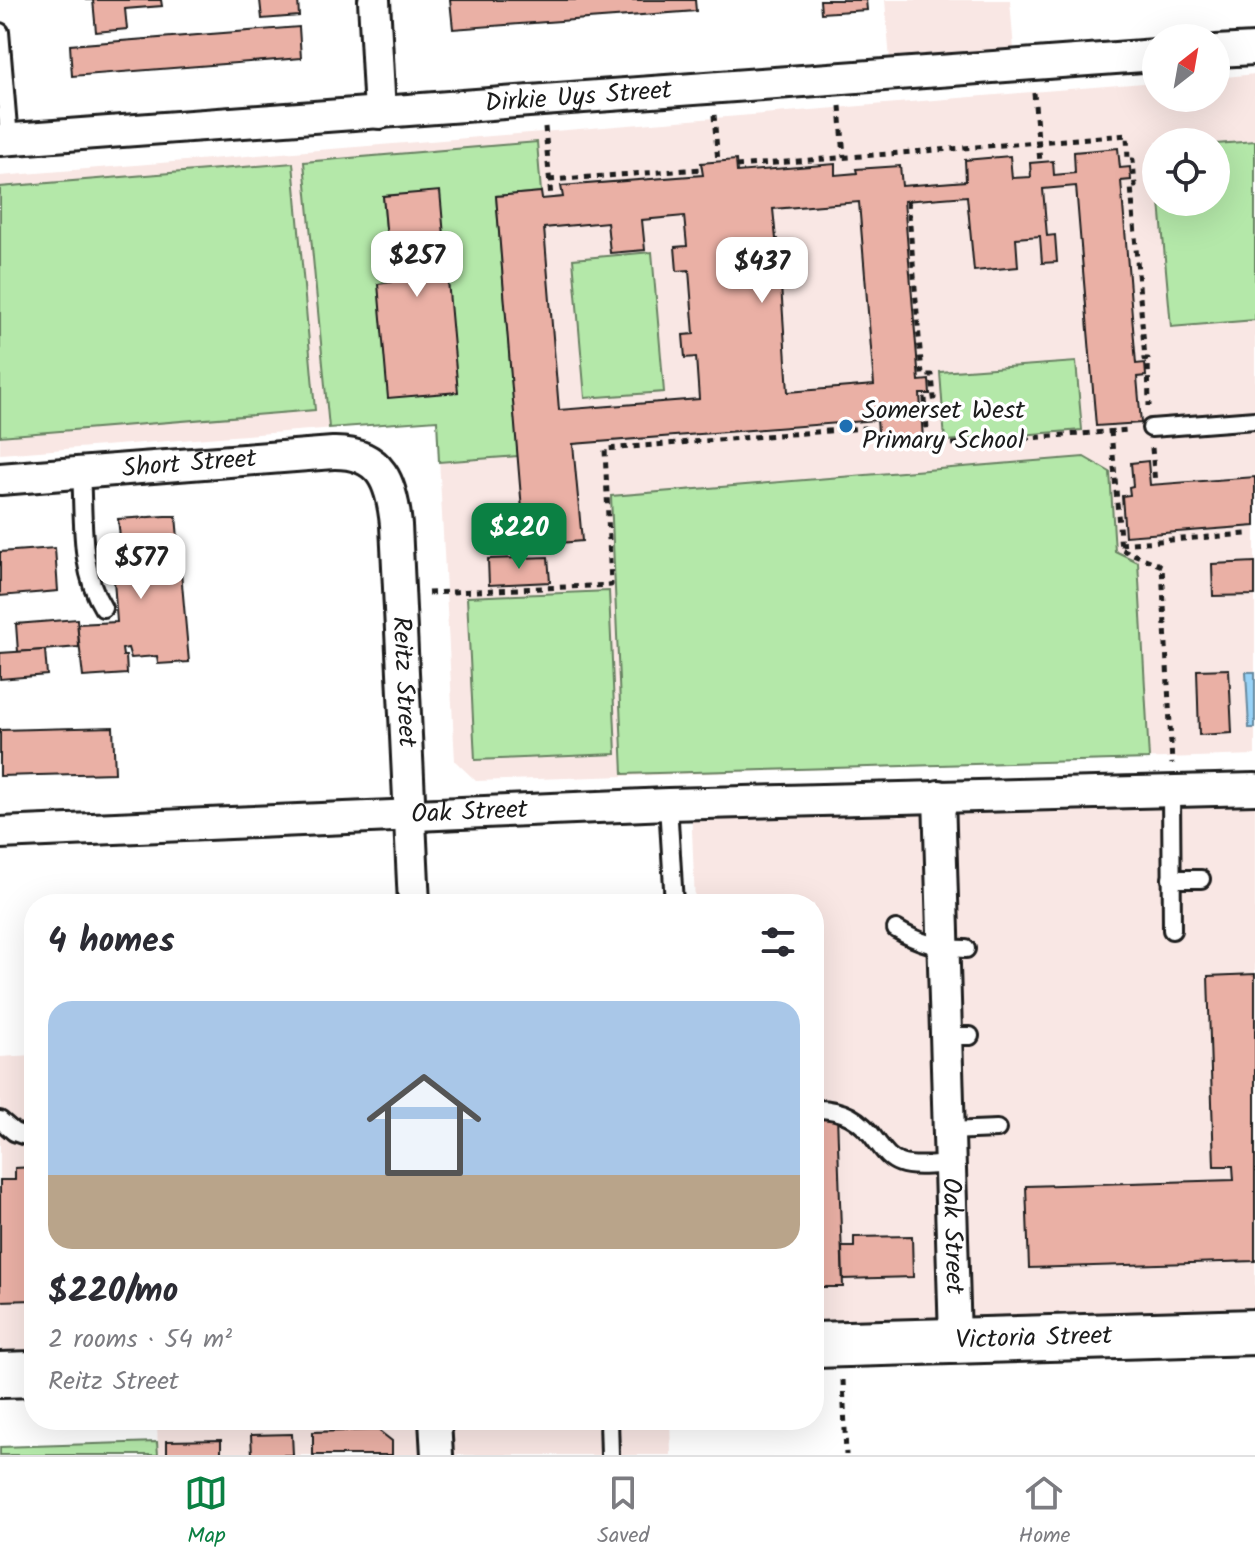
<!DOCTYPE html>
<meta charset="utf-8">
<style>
:root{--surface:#fff;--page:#f2f2f3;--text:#2b2b33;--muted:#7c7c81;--line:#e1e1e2;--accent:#0b8043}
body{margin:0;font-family:Kalam,sans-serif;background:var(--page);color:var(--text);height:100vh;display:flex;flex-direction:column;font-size:30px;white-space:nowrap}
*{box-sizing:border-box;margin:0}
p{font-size:26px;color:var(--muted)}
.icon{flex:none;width:44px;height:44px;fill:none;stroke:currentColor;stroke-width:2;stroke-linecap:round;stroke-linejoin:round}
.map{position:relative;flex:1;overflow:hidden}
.drawer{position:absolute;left:24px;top:894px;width:800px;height:536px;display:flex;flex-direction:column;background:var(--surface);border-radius:32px;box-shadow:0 8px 32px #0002}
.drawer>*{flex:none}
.needle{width:52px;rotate:31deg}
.tools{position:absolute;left:1142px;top:24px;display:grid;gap:16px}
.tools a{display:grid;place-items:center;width:88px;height:88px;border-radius:50%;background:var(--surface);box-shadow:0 8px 32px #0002;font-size:40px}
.price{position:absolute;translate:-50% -68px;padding:0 18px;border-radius:16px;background:#fff;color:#222;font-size:26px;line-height:52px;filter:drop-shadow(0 2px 4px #0008)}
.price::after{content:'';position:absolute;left:50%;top:48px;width:24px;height:18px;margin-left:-12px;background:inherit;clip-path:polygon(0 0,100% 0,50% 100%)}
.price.active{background:var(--accent);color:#fff}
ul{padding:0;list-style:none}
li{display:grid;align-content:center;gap:16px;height:424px;padding:0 24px}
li+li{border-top:2px solid var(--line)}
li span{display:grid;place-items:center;height:248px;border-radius:24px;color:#555}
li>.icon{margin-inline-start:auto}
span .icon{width:144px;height:144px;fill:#fffc;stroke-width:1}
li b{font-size:34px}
h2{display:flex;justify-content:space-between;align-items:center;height:96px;padding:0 24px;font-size:34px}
.dock{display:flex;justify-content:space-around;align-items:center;height:112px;border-top:2px solid var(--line);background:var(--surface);font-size:22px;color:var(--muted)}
.dock a{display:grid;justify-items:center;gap:4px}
.dock .active{color:var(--accent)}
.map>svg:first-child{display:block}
</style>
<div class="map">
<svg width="1255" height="1455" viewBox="0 0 1255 1455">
<rect width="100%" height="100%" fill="#fff"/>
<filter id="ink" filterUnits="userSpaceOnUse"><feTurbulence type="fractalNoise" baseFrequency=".0125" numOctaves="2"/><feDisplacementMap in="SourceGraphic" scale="16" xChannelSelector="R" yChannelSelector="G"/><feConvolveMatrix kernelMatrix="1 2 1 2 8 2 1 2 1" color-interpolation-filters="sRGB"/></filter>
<g filter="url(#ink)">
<g fill="#f9e7e4" fill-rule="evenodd">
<polygon points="885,0 1010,0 1015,63 891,73"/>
<path d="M1255,74V755L476,781L455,761L437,420L0,454V176L1156,82V98H1216V78ZM1156,142H1216V202H1156Z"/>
<polygon points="1255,790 1255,1331 814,1346 814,904 695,904 691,806"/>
<polygon points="34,1055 34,1375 0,1376 0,1057"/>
<polygon points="157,1420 670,1420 671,1455 158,1455"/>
</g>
<g fill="#b4e8a9" stroke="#688262" stroke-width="2" fill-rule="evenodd">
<polygon points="1255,141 1255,320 1171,327 1160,202 1216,202 1216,144"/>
<path d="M537,142L541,192L496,196L518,456L439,462L437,420L329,428L304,162ZM383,196L458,392L378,284L391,282Z"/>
<polygon points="293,163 315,410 0,436 0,187"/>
<polygon points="652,252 664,392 585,398 573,259"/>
<polygon points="1076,362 1082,430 945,441 940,372"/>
<polygon points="1084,457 1110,472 1115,551 1138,562 1149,759 623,774 611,496"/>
<polygon points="609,591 616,754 475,760 467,597"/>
<polygon points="157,1442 158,1455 0,1455 0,1447"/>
</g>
<polygon fill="#97d2f7" stroke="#66899f" stroke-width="2" points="1246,672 1255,672 1255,728 1249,728"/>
<g fill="#eab0a5" stroke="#1c1c1c" stroke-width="2" fill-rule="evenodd">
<polygon points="85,0 161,0 162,6 125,9 127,29 96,32 93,0"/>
<polygon points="260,0 298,0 299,16 262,19"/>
<polygon points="450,0 695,0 696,11 453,29"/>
<polygon points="820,0 866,0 867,10 821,13"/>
<polygon points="299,27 301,58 72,76 70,45"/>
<path d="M1118,148L1120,168L1130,167L1131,180L1121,181L1136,364L1145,363L1146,376L1137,377L1141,423L1096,426L1076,186L1043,189L1047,236L1055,235L1057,262L1042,263L1040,236L1016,238L1018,267L974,271L967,196L904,201L919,381L929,380L930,394H920L923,440L879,443L877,420L573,444L582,541L525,546L496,196L541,192L542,199L563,197L561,186L703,175L701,163L736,160L737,172L835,164V175L857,173L856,169L900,166L902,186L966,181L965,160L1010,156L1012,178L1031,177L1030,163L1053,161L1054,175L1075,173L1074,152ZM859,202L874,385L788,392L778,239H776L773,209ZM684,216L687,246L675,247L677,271L689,270L694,334L683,335L685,358L696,357L699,399L559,410L544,228L607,222L610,253L645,250L642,220Z"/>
<polygon points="440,191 458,392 388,398 378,284 391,282 383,196"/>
<polygon points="1148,461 1150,485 1255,477 1255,526 1125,536 1122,496 1130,495 1129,487 1133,486 1131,463"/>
<polygon points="165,516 176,516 189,662 158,664 157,656 131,658 128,648 122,649 123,656 126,656 127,674 83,677 77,624 117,622 111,538 120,537 118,519"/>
<polygon points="55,548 58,591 0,596 0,552"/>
<polygon points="548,557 550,582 489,585 488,559"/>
<polygon points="1255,562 1255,595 1213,596 1212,564"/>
<polygon points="77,619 79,647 18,652 16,624"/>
<polygon points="45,650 47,675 0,679 0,653"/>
<polygon points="1229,669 1232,733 1199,735 1197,670"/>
<polygon points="113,727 115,773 0,776 0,730"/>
<polygon points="118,898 119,904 65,904 65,900"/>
<polygon points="317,899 318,904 188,904"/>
<polygon points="1255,974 1255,1261 1029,1268 1026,1186 1234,1180 1233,1166 1214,1166 1208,976"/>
<polygon points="816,1115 837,1115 843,1287 820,1287 820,1292 814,1292 814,1133 817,1133"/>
<polygon points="34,1167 34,1300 0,1301 0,1180 15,1180 15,1168"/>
<polygon points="912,1236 913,1277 843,1279 842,1247 854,1247 854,1237"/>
<polygon points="378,1430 392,1441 392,1455 313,1455 313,1432"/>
<polygon points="292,1434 293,1455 252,1455 251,1435"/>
<polygon points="221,1440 221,1455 167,1455 167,1441"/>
</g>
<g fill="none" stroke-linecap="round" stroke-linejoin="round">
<defs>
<g id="lane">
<polyline points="0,32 9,139"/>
<polyline points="1151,428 1255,420"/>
<path d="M81,473C84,517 79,570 103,608"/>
<polyline points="1171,793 1172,930"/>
<polyline points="668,804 674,904"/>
<polyline points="1171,879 1201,879"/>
<path d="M896,929C919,943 940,949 966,949"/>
<polyline points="947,1036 970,1036"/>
<path d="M814,1109C842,1108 861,1119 877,1142C884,1151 889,1159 900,1163C914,1168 934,1165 950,1164"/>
<polyline points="0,1120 14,1132 34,1139"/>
<polyline points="949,1131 997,1129"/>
<polyline points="609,1420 610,1455"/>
</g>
<g id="street">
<polyline points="374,0 380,113"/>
<polyline points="1216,51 1255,49"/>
<path id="s1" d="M0,140L1156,55"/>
<path id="s2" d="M0,479L333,453C382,452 392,484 396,525L414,904"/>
<path id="s3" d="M939,796L955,1339"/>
<path id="s4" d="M0,833L668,804L1255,789"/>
<polyline points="435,1420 437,1455"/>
</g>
<g id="secondary">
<path id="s5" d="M814,1345L1255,1332"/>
<polyline points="0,1375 34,1374"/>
</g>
</defs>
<use href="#lane" stroke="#1c1c1c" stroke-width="22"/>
<use href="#street" stroke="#1c1c1c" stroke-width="36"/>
<use href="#secondary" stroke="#1c1c1c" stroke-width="50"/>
<g stroke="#1c1c1c" stroke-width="5" stroke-dasharray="6 6" stroke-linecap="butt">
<polyline points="1034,93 1040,162"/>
<polyline points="840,106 844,157"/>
<polyline points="714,115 718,162"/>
<polyline points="545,127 551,198"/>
<polyline points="736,166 1127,135 1128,160 1133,160 1135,186 1131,186 1145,359 1148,359 1149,406"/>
<polyline points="549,180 702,169"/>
<polyline points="908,201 922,375 932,375 934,398 925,399 928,446 1130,430"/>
<polyline points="1111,431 1121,549 1162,566 1172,764"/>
<polyline points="1152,448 1155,484"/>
<polyline points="1120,544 1247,534"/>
<polyline points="428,593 611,585 605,449 865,428 865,421"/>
<polyline points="843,1380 846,1455"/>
</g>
<use href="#lane" stroke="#fff" stroke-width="16"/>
<use href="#street" stroke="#fff" stroke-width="30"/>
<use href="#secondary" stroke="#fff" stroke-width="44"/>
</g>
</g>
<circle fill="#1f6fb2" stroke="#fff" stroke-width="3" cx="846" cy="426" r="8"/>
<g text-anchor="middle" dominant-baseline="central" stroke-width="7" stroke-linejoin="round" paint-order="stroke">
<g font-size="26" fill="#1c1c1c" stroke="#fff">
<text stroke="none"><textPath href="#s1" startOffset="580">Dirkie Uys Street</textPath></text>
<text stroke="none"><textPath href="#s2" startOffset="190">Short Street</textPath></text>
<text stroke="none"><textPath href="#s2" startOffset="600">Reitz Street</textPath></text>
<text stroke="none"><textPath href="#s4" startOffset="470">Oak Street</textPath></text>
<text stroke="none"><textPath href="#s3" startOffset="440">Oak Street</textPath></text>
<text stroke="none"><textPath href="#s5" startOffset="220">Victoria Street</textPath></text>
</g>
<g font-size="26" fill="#1c1c1c" stroke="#fff" text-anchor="start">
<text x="862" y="411">Somerset West<tspan x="862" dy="30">Primary School</tspan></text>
</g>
</g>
</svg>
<div class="tools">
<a><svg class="needle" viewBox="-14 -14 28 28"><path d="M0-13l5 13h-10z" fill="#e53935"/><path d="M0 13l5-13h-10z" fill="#7c7c81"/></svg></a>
<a><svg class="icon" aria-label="locate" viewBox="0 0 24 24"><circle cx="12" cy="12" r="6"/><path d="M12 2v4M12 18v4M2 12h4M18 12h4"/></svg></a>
</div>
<b class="price" style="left:417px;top:299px">$257</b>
<b class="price" style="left:762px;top:305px">$437</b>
<b class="price active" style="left:519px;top:571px">$220</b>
<b class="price" style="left:141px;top:601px">$577</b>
<section class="drawer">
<h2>4 homes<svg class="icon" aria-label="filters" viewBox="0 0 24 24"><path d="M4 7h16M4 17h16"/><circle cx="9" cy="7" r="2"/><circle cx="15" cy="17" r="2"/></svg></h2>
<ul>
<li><span style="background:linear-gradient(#a9c7e8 70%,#b9a48a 0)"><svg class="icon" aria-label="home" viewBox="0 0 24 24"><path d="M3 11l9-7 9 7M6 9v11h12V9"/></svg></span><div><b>$220/mo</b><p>2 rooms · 54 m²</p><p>Reitz Street</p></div></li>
</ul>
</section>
</div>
<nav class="dock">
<a class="active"><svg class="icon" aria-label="map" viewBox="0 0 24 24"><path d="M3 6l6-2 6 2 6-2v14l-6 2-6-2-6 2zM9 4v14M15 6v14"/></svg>Map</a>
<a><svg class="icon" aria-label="saved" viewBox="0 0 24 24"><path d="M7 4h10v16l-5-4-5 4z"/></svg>Saved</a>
<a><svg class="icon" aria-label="home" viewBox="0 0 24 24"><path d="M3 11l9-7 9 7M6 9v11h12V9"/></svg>Home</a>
</nav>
